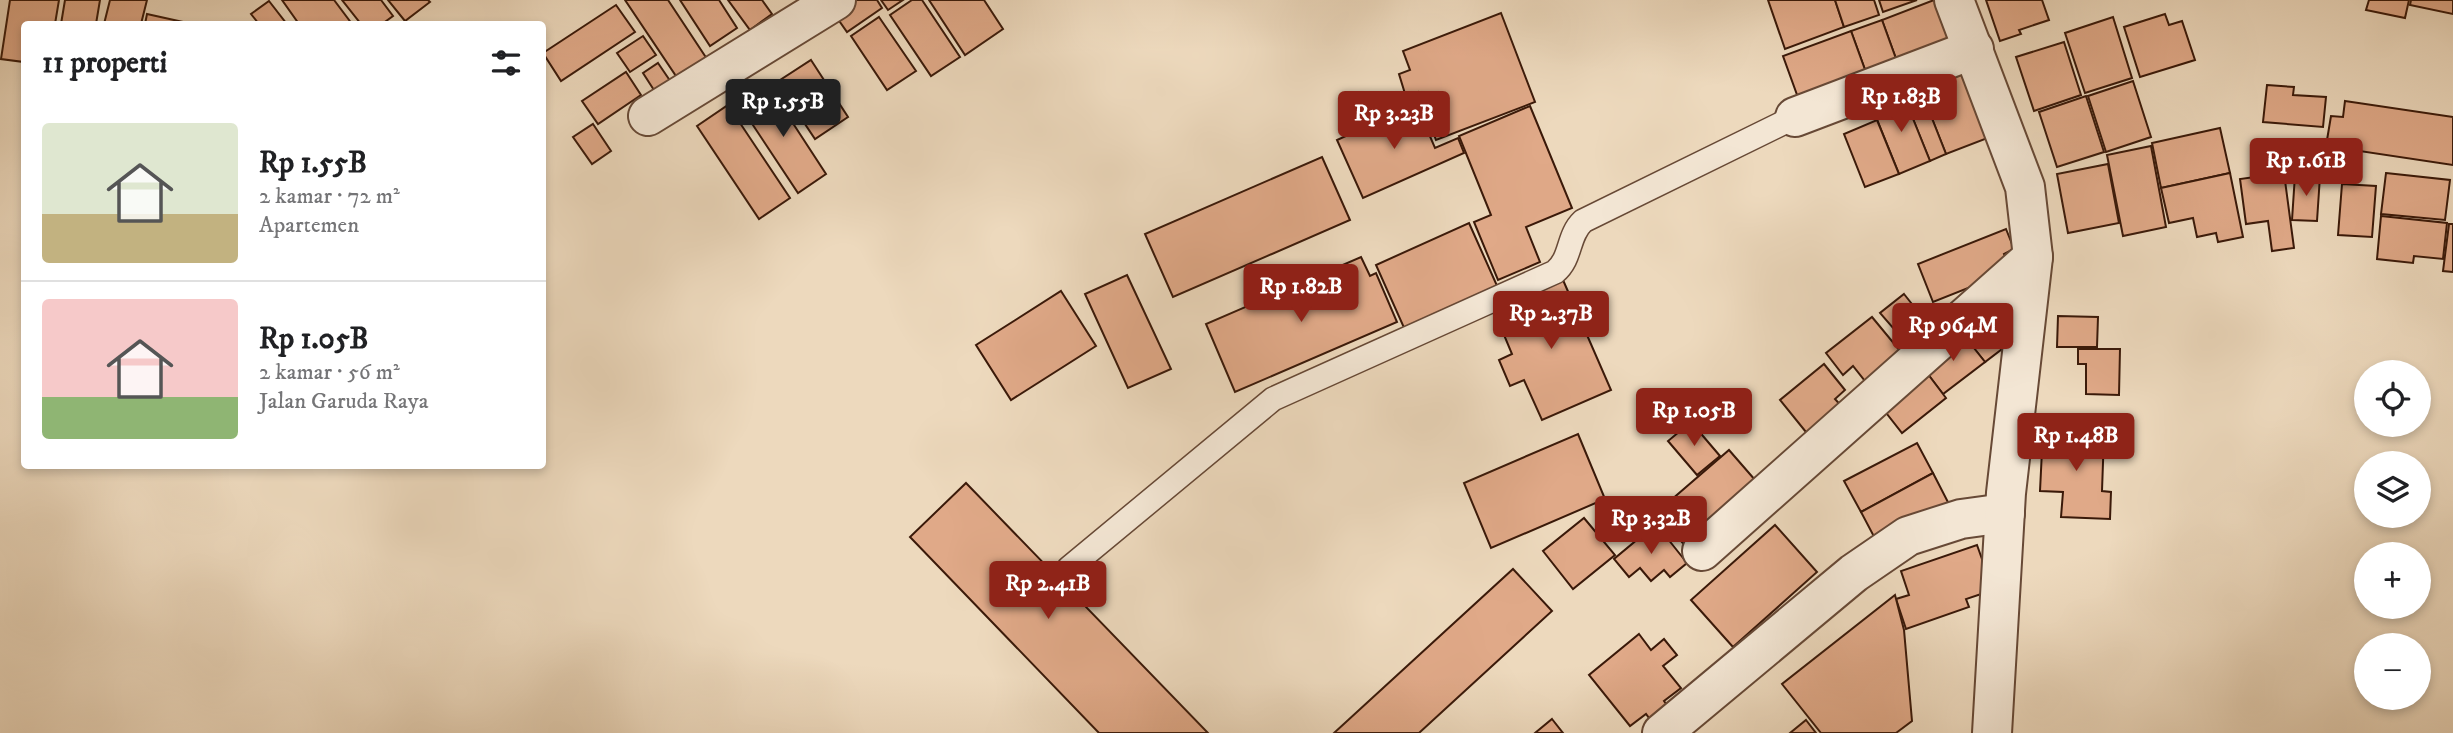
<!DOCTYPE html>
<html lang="id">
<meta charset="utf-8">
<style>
:root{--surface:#fff;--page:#f2f2f2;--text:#202124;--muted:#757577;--line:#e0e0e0;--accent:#8f2418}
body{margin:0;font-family:"IM FELL DW Pica",serif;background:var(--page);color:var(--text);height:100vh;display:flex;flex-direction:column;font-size:26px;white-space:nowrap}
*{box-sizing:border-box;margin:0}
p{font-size:23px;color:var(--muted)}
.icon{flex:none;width:38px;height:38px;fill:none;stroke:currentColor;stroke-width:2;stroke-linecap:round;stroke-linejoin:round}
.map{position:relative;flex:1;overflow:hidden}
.side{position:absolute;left:21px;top:21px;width:525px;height:448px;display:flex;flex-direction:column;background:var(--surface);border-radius:7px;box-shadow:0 4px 10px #0003}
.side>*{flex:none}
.fabs{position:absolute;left:2354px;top:360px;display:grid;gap:14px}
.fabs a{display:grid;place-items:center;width:77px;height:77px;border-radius:50%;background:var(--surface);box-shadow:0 4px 10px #0003;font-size:35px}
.price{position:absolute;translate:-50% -60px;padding:0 16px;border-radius:7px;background:var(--accent);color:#fff;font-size:23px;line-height:46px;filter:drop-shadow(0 2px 4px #0008)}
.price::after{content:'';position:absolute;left:50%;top:42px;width:21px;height:16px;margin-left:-10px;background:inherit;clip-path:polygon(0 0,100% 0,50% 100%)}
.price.active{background:#222;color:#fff}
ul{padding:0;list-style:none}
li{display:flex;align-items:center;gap:21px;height:175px;padding:0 21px}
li+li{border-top:2px solid var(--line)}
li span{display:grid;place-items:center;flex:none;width:196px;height:140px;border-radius:7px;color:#555}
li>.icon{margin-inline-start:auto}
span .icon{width:84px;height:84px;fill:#fffc;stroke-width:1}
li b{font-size:30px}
h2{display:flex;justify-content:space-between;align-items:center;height:84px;padding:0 21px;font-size:30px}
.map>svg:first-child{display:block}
</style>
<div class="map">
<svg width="2453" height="733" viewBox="0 0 2453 733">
<rect width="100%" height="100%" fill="#edd9bd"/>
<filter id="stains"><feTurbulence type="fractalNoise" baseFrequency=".00286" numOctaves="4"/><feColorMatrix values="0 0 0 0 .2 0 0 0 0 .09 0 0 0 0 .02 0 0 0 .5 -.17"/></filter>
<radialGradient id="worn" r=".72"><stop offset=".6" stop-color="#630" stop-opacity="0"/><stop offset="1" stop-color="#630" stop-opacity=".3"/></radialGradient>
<g fill="#e0a988" stroke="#3a1909" stroke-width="2">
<polygon points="10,0 59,0 55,24 24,24 24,62 1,59"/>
<polygon points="65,0 100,0 96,24 61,24"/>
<polygon points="110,0 147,0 141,24 104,24"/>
<polygon points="282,0 334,0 352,24 299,24"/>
<polygon points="342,0 381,0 393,16 382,24 361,24"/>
<polygon points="388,0 428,0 430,2 405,21"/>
<polygon points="625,0 668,0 707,59 678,79"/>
<polygon points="680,0 719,0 737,28 710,46"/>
<polygon points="728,0 762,0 772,14 750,30"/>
<polygon points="850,0 877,0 882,8 847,32 833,12"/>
<polygon points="881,0 903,0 888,10"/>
<polygon points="912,0 922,0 960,57 931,76 890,15"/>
<polygon points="929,0 984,0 1003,29 965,55"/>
<polygon points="1768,0 1835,0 1844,27 1785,49"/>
<polygon points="1835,0 1874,0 1879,15 1844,27"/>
<polygon points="1879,0 1917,0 1883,12"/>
<polygon points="1934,0 1952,48 1899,67 1882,20"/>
<polygon points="1986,0 2042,0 2049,20 2019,30 2021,34 2000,41"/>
<polygon points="2369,0 2409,0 2405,18 2366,10"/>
<polygon points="2411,0 2453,0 2453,14 2410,5"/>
<polygon points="269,1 286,23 285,24 259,24 251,14"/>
<polygon points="616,5 635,32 561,81 543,53"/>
<polygon points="1501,13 1535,102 1436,140 1418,92 1406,97 1399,74 1410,70 1403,51"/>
<polygon points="147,14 183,22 182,24 145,24"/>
<polygon points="2165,14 2169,25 2182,21 2195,60 2140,77 2124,27"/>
<polygon points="879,17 916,71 887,90 851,36"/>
<polygon points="2113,17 2132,78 2085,93 2065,33"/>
<polygon points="1882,20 1899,67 1868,78 1851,31"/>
<polygon points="1851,31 1868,78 1800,103 1783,56"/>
<polygon points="643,36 656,55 630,72 617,53"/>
<polygon points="2064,42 2081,95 2034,111 2016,57"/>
<polygon points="811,60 848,117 815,139 777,82"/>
<polygon points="658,63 677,91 661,101 643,73"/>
<polygon points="1971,67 1998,134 1946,154 1920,88"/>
<polygon points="626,72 641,95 598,124 582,101"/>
<polygon points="2133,81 2151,137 2106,152 2088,96"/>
<polygon points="768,85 826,174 798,193 739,104"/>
<polygon points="2267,85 2294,87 2293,95 2326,97 2323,127 2263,122"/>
<polygon points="1920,88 1946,154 1930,161 1903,94"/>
<polygon points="1903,94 1930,161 1899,174 1872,107"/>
<polygon points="2086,96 2104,152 2057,167 2039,112"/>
<polygon points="2345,101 2453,117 2453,165 2326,146 2331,116 2343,117"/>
<polygon points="1416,104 1435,148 1458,138 1464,153 1363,198 1337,140"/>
<polygon points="728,105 790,198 759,219 697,126"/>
<polygon points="1530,106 1572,208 1526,227 1540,262 1498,280 1474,222 1491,215 1459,136"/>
<polygon points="1877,120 1899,174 1865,187 1844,134"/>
<polygon points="593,124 611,151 592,164 573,137"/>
<polygon points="2220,128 2230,173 2161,188 2152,143"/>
<polygon points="2151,146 2166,227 2123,236 2107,155"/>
<polygon points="1322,157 1350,220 1173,297 1145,234"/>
<polygon points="2108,164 2119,223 2068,233 2057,174"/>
<polygon points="2230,173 2243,237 2218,242 2216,233 2197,237 2193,218 2169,223 2161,188"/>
<polygon points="2284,173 2294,248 2272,251 2268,221 2246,224 2240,179"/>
<polygon points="2386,173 2450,180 2445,220 2381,214"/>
<polygon points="2295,175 2320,176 2317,221 2292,220"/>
<polygon points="2342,184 2376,186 2372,237 2338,235"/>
<polygon points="2381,216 2447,223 2443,259 2414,256 2413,263 2377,259"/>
<polygon points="1469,223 1498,288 1405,330 1376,265"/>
<polygon points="2449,224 2453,224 2453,272 2443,271"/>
<polygon points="2006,229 2014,249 2004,254 2011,271 1933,302 1918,264"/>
<polygon points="1361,257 1370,276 1376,273 1397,322 1235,392 1206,324"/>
<polygon points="1127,275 1171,369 1128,388 1085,294"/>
<polygon points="1563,280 1611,390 1542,420 1524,380 1510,386 1499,360 1512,354 1494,311"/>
<polygon points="1061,291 1096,346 1011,400 976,345"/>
<polygon points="1904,294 1923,318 1900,336 1880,313"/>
<polygon points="2002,302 2006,346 1985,362 1962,333"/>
<polygon points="2058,316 2098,317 2097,347 2057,347"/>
<polygon points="1872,317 1906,358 1869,386 1853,366 1843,375 1826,353"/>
<polygon points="1962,333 1985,362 1943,394 1921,365"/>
<polygon points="2078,349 2120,349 2119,395 2086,394 2086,364 2078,364"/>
<polygon points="1824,364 1845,390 1835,399 1844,409 1810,437 1780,400"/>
<polygon points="1921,365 1946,398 1902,433 1876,400"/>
<polygon points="1691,422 1720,456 1697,475 1668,441"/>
<polygon points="2043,430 2104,434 2102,491 2111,492 2110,519 2061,517 2063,492 2040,491"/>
<polygon points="1578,434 1605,499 1491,548 1464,483"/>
<polygon points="1917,443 1933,473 1861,512 1844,481"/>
<polygon points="1729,450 1762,488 1690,551 1656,513"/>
<polygon points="1933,473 1952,510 1880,548 1861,512"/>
<polygon points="966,483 1208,733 1099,733 910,537"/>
<polygon points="1584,518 1615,555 1573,589 1543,551"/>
<polygon points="1656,524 1687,563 1670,577 1664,570 1651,581 1640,568 1629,577 1614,559"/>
<polygon points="1775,525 1817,572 1733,647 1691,600"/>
<polygon points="1977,545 1993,590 1966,599 1969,607 1906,629 1896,599 1909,595 1901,571"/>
<polygon points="1513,569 1552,611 1419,733 1334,733"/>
<polygon points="1895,595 1904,630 1912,721 1896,733 1821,733 1782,684"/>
<polygon points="1639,634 1651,650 1664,639 1677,655 1663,666 1681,688 1664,701 1669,708 1652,722 1646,714 1630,726 1589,675"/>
<polygon points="1552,719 1563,733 1535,733"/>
<polygon points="1806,720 1816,733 1790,733"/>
</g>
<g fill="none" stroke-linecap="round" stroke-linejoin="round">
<defs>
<path id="service" d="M1069,568L1273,399L1555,272C1572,258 1567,236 1583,221L1795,117"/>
<g id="minor">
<polyline points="648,116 836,0"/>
<polyline points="1795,117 1974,49"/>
<polyline points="1702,551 2033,257"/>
<polyline points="1662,733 1854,573 1908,536 1961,519 2005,513"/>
</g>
<polyline id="tertiary" points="1954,0 2025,187 2033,257 2006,493 1992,733"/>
</defs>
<use href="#service" stroke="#674936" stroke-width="26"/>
<use href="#minor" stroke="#674936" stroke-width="42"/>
<use href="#tertiary" stroke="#674936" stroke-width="42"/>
<use href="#service" stroke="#f3e6d4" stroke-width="23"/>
<use href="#minor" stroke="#f3e6d4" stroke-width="38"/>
<use href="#tertiary" stroke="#f3e6d4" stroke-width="38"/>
</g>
<rect width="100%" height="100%" filter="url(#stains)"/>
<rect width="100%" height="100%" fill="url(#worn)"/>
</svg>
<div class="fabs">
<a><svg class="icon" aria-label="locate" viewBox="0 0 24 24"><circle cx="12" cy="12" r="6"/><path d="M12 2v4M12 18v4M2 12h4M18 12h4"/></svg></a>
<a><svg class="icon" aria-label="layers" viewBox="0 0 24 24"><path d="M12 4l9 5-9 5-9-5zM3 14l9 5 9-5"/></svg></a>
<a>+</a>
<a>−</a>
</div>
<b class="price" style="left:1901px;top:134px">Rp 1.83B</b>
<b class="price active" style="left:783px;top:139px">Rp 1.55B</b>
<b class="price" style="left:1394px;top:151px">Rp 3.23B</b>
<b class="price" style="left:2306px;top:198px">Rp 1.61B</b>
<b class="price" style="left:1301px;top:324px">Rp 1.82B</b>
<b class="price" style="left:1551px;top:351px">Rp 2.37B</b>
<b class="price" style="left:1953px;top:363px">Rp 964M</b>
<b class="price" style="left:1694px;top:448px">Rp 1.05B</b>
<b class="price" style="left:2076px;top:473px">Rp 1.48B</b>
<b class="price" style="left:1651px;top:556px">Rp 3.32B</b>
<b class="price" style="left:1048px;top:621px">Rp 2.41B</b>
<section class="side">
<h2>11 properti<svg class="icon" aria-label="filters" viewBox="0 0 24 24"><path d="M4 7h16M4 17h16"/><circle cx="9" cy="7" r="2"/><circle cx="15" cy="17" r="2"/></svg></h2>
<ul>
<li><span style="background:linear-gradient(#dfe7d0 65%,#c2b280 0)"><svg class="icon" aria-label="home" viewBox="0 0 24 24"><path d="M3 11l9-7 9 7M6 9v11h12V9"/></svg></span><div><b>Rp 1.55B</b><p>2 kamar · 72 m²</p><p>Apartemen</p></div></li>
<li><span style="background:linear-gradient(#f6c9c9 70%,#8fb573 0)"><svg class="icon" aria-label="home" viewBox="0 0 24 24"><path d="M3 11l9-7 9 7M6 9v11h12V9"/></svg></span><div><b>Rp 1.05B</b><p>2 kamar · 56 m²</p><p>Jalan Garuda Raya</p></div></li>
</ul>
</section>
</div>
